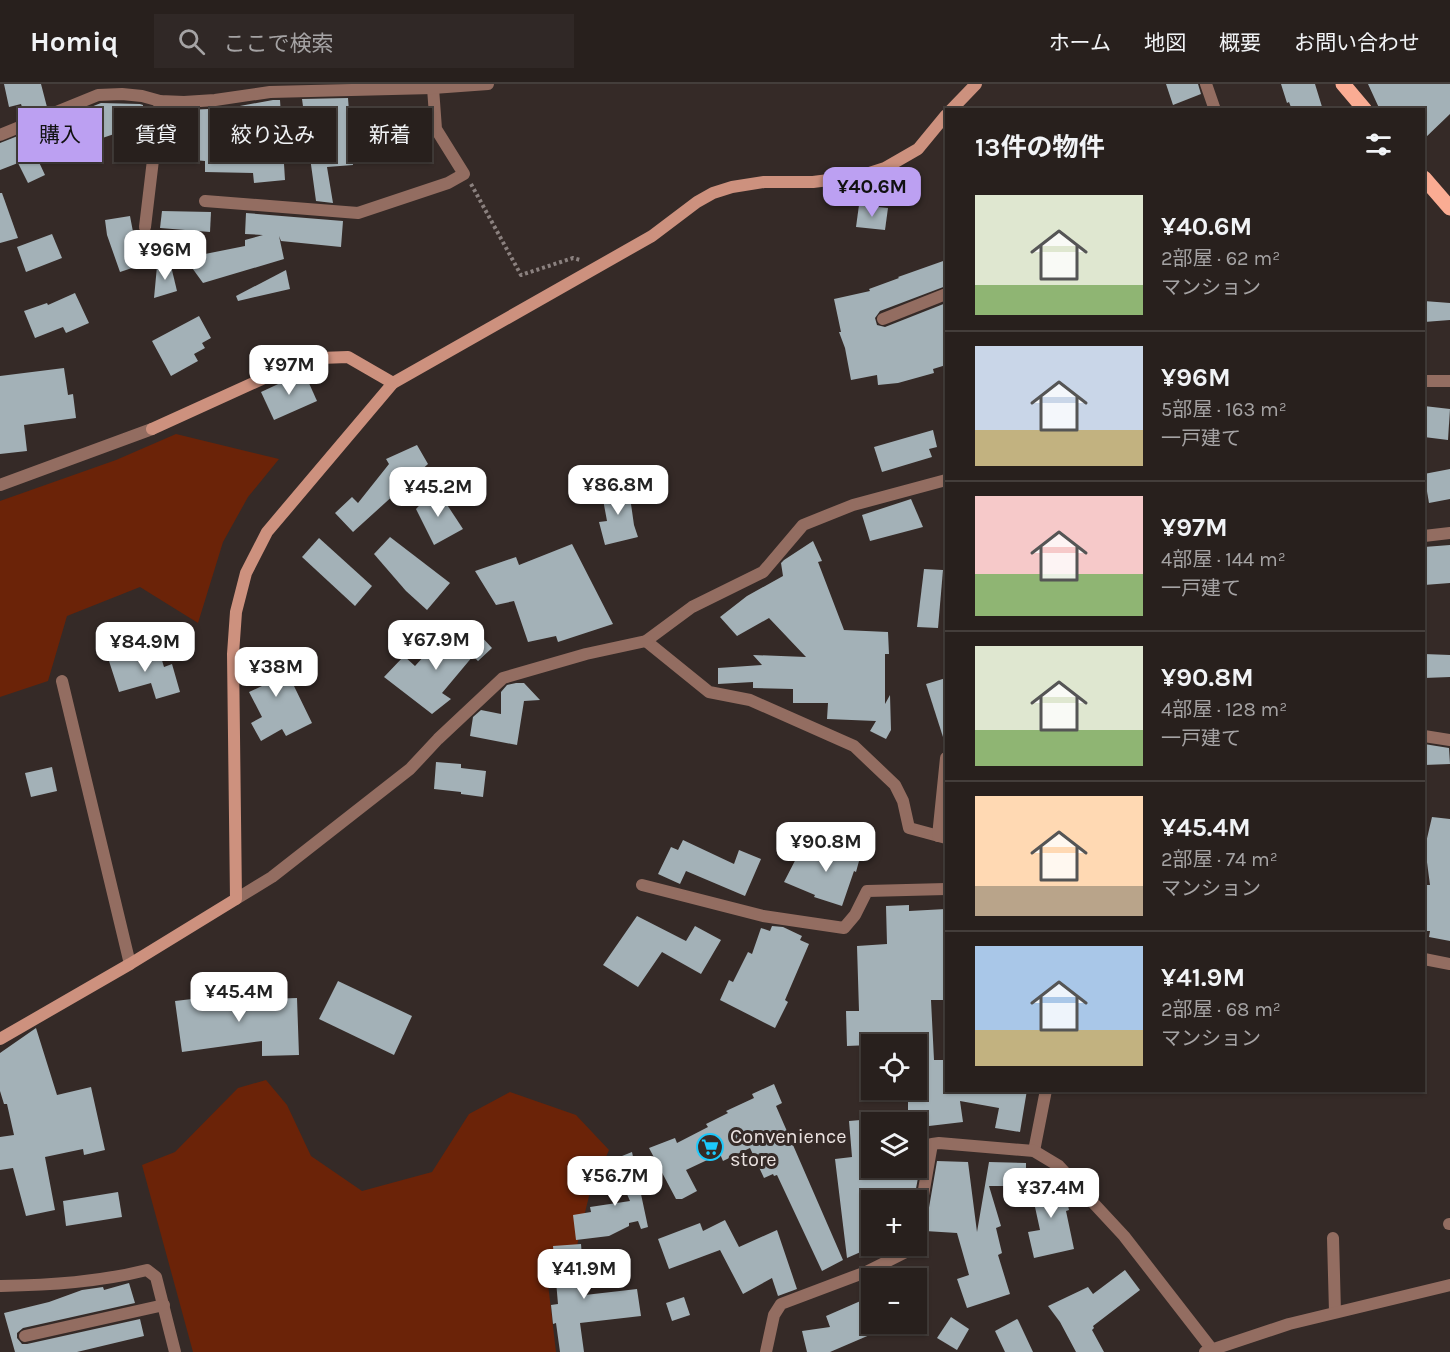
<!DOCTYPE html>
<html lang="ja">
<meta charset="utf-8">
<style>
:root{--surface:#28201d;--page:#302826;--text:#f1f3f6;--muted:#a5a3a4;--line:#443e3b;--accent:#bca0f2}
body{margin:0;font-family:Karla,"Noto Sans JP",sans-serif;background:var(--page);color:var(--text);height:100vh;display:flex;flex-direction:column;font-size:22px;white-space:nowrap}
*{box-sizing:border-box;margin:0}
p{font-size:20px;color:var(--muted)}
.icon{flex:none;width:33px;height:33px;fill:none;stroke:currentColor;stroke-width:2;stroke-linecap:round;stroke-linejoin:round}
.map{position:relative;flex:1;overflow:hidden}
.panel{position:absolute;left:945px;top:24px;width:480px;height:984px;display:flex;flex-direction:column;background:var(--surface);border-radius:0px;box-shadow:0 2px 4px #0004,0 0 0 2px var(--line)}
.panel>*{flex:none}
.hud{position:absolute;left:18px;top:24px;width:570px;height:54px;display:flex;gap:12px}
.tools{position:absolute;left:861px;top:950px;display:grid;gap:12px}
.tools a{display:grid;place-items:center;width:66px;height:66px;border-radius:0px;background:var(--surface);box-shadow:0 2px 4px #0004,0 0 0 2px var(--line);font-size:30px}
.price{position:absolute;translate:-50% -51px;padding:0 14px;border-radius:12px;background:#fff;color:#222;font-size:20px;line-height:39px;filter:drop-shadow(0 2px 3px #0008)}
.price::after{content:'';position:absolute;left:50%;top:36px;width:18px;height:14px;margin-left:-9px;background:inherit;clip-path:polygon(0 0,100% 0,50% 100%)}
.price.active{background:var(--accent);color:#111}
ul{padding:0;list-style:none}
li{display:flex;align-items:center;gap:18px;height:150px;padding:0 30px}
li+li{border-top:2px solid var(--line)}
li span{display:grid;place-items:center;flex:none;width:168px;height:120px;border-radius:0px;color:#555}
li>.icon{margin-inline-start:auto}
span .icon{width:72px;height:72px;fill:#fffc;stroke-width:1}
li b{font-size:26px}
h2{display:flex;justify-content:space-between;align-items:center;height:72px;padding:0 30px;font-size:26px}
.chip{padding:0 21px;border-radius:0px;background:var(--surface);box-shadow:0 2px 4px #0004,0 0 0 2px var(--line);font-size:21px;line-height:54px}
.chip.active{background:var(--accent);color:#111}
header{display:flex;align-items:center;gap:36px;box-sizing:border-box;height:84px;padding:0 30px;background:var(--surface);border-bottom:2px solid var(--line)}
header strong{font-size:28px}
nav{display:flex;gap:33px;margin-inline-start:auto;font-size:21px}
.search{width:420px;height:54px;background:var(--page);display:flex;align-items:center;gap:15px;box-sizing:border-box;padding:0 21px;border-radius:0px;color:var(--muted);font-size:22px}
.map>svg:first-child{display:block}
</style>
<header>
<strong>Homiq</strong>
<div class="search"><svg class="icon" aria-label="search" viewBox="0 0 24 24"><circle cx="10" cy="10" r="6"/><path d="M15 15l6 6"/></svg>ここで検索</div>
<nav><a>ホーム</a><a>地図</a><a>概要</a><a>お問い合わせ</a></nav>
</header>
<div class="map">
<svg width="1450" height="1268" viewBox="0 0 1450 1268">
<rect width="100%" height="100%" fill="#352a27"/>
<g fill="#6b2308">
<polygon points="176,350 279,375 248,413 223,458 198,539 140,503 67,532 48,597 0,613 0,417 116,376"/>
<polygon points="266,996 287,1021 311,1072 362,1107 432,1088 469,1030 510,1008 576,1031 609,1066 589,1112 573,1178 548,1200 556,1268 193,1268 142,1081 175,1068 238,1004"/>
</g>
<g fill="#a3b1b7">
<polygon points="4,0 41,0 47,23 25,32 21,20 9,23"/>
<polygon points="1166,0 1198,0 1201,10 1173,21"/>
<polygon points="1281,0 1315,0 1323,26 1292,26 1289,18 1287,19"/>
<polygon points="1368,0 1450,0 1450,30 1424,55 1424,26 1380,26"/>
<polygon points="348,14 353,81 327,83 333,119 316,117 302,15"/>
<polygon points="273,16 280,16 285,96 254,99 253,89 205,88 205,77 170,74 170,68 162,68 167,27 229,24"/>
<polygon points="101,19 140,20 143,21 143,29 150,28 146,68 120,69 120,48 38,76 45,91 28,99 18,79 0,86 0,59"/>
<polygon points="0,109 2,109 18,154 0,159"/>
<polygon points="859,121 888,124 885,146 856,143"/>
<polygon points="162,127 211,128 210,148 160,144"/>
<polygon points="246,129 343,137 341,163 281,157 279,152 284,175 203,199 190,181 205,170 245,162 245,156 263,151 245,150"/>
<polygon points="130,132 134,153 129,154 138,182 120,188 107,151 105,136"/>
<polygon points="52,150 62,174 26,188 17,163"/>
<polygon points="946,176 946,202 880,227 875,234 877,241 885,243 946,219 946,281 933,285 934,289 898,299 878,301 877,291 851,296 845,264 839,248 841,248 834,215 870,207 869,205 899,194 898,193"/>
<polygon points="170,178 177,207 154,214 157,182"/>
<polygon points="286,186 290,205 238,217 236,212"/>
<polygon points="75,209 89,239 66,249 63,243 35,254 24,227 47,219 48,221"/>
<polygon points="1424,217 1450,219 1450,236 1424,238"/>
<polygon points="199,232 211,254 202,259 205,264 194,270 198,277 171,292 152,257"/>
<polygon points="64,284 68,311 73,310 76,334 24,341 27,367 0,370 0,292"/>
<polygon points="304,288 317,317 274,336 261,308"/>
<polygon points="1424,322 1450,325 1448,356 1424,353"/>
<polygon points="933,346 937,363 929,365 932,373 882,388 874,363"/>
<polygon points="417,361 428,380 353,448 335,429 352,413 358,419 389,380 386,375"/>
<polygon points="1450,385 1450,415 1429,419 1424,390"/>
<polygon points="628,399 634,441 638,453 605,461 599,438 607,437 602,410"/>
<polygon points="436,404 463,445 434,461 416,425"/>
<polygon points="911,415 923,443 870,457 862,431"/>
<polygon points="390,453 450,499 427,526 406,507 374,470"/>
<polygon points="319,454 372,502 355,522 302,473"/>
<polygon points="813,457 822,477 818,478 844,546 888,548 889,570 885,570 885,620 890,611 891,646 886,655 870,647 876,637 827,635 828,619 793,619 793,605 753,604 753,598 718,600 718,584 762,581 753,571 806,573 769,534 737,552 720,533 747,512 783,492 781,479 784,476"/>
<polygon points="572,460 613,540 558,558 556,552 528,558 514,517 496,521 475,487 516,473 519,481"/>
<polygon points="1450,461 1450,499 1424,501 1424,463"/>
<polygon points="924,485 943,486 938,544 917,543"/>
<polygon points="479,550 492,564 478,577 473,572 442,609 451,615 432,630 384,593 404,572 415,582 436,559 441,563"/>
<polygon points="158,563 164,583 172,580 180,608 156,615 151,599 119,608 109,577"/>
<polygon points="275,563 312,639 286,652 282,645 261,657 251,639 262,633 249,608 262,602 250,573"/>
<polygon points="1424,570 1450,571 1450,593 1424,594"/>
<polygon points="946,594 946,652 943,653 926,600"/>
<polygon points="516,599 524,599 540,616 524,617 517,661 470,652 473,633 481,626 501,630 501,608 507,601"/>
<polygon points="1424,660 1449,664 1450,680 1424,681"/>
<polygon points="436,678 461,680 461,684 486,687 483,713 461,710 461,708 434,705"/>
<polygon points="52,683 57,707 31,713 25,689"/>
<polygon points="1432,733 1450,735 1450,857 1429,853 1430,847 1424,847 1424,801 1430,801 1425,763"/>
<polygon points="683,756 734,780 739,766 761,775 745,812 686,787 680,800 658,790 671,763 678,766"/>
<polygon points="833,758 862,766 856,788 854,787 842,822 814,813 815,811 784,798 801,765 827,777"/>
<polygon points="909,821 909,827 946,825 946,916 931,916 934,976 946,976 946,1006 1027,1006 1020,1048 995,1044 999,1024 960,1017 963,1038 929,1042 928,1038 908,1038 908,1005 916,1005 916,959 847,962 846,927 859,927 857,862 887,860 886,822"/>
<polygon points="637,832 686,857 695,842 721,856 701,890 662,868 638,903 603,881"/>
<polygon points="772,842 783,843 802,852 800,856 809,860 785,916 788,918 775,944 720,916 729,896 733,898 748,868 752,870 761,844 770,847"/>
<polygon points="338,897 412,932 394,971 319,935"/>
<polygon points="236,904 238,916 297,914 299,971 262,972 262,957 182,968 175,917 218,912 217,906"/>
<polygon points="36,944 57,1011 91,1003 105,1066 84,1071 83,1065 45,1073 55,1126 26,1132 13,1084 0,1086 0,1053 14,1051 7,1020 4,1020 0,1007 0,969"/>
<polygon points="774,1000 782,1019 776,1022 843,1176 822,1187 777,1091 774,1092 773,1090 764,1094 750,1064 723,1077 720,1070 686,1086 697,1107 682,1115 676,1115 649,1064 675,1054 677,1059 708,1043 706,1040 728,1029 726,1027 754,1014 752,1010"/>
<polygon points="872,1035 872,1083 920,1083 915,1110 872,1115 872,1163 847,1174 835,1075 852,1073 849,1037"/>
<polygon points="632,1068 648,1143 641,1145 638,1137 629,1139 629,1142 609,1152 576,1156 573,1131 591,1128 590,1123 630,1117 612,1076"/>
<polygon points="937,1077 968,1078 977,1148 989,1078 1026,1079 1026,1102 989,1102 1001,1142 996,1144 1002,1169 998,1171 1010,1210 967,1224 957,1195 969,1191 957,1149 925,1147"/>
<polygon points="1058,1093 1063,1099 1069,1126 1066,1127 1074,1165 1034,1174 1028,1148 1040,1146 1030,1100"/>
<polygon points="118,1108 122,1133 66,1142 63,1117"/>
<polygon points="725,1136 739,1163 777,1146 797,1205 778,1212 772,1194 743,1210 720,1166 669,1185 658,1155 700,1139 703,1147"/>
<polygon points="581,1160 585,1211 637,1205 641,1232 580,1239 584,1268 560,1268 556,1239 553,1240 551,1221 558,1220 553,1162"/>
<polygon points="1125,1186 1140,1206 1093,1242 1094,1244 1092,1246 1104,1268 1076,1268 1060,1238 1048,1222 1088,1203 1093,1210"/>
<polygon points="129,1199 135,1219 23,1244 17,1249 17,1254 22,1260 27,1260 140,1235 144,1252 77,1268 15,1268 4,1229 49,1218 82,1206 103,1203 104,1206"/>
<polygon points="872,1212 872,1250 830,1268 807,1268 802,1247 830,1243 826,1232"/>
<polygon points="684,1213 690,1231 672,1237 666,1219"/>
<polygon points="951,1233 969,1245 957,1266 937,1254"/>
<polygon points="1017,1235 1018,1236 1033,1268 1005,1268 995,1247"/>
</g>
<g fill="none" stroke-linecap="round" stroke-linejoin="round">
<polyline stroke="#8b817f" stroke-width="4" stroke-dasharray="3 3" stroke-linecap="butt" points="471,100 521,191 573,174 580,176"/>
<g stroke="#936d61" stroke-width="12">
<polyline points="205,117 358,129 448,99 464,90 436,45 433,4"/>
<polyline points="145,143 160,17"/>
<polyline points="883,235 946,210"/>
<polyline points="1427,297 1450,297"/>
<polyline points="1424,452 1450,449"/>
<polyline points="646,557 709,608 750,616 854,662 895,701 903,717 909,744 946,754"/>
<polyline points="938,752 946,674"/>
<polyline points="642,801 763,832 844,844 855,831 867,807 946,805"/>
<polyline points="1449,1140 1450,1140"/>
<polyline points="1333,1154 1335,1228"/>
<path d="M1,1202C51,1201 99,1198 147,1186L156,1193L175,1268"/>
<polyline points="25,1252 164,1221"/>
</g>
<g stroke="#936d61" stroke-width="12">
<polyline points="1206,0 1215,26"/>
<polyline points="0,51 98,11 122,10 142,12 160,17 184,18 215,16 270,8 433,4 488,0"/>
<polyline points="0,401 152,345"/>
<polyline points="62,597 130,880"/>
<polyline points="1424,652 1450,656"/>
<polyline points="236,815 272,793 410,685 438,655 503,594 586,570 646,557 692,523 763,488 803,441 853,421 946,396"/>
<polyline points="1424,875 1450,880"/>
<polyline points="1034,1067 1046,1006"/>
<polyline points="916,1151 932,1060 939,1059 1034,1067 1059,1082 1124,1152 1214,1268"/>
<polyline points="766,1268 774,1231 781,1220 866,1188 908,1167 911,1161"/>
<polyline points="1205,1268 1289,1240 1450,1201"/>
</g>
<g stroke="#cd917e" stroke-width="12">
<polyline points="951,26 976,0"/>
<polyline points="152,345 262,295 295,281 320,274 348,273 393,299"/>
<polyline points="0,955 130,880 236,815 233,570 236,528 246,489 267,448 393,299 652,152 697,118 713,109 732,103 764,98 813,98 860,92 885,84 918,65 946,31"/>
</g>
<g stroke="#faac93" stroke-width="15">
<polyline points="1343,0 1365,26"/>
<polyline points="1424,94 1450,124"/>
</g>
</g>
<defs>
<symbol id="supermarket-ring" viewBox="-11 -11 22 22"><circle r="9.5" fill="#352a27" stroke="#1cc9fc" stroke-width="1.5"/><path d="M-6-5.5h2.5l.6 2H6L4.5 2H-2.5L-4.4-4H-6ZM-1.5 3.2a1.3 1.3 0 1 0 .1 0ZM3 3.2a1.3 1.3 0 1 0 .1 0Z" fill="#1cc9fc"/></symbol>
</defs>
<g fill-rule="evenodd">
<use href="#supermarket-ring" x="695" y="1048" width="30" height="30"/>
</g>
<g text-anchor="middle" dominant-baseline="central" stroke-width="6" stroke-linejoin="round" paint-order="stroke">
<g font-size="20" fill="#ebe3e1" stroke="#352a27" text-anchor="start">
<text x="730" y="1052">Convenience<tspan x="730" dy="23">store</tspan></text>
</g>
</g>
</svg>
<div class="tools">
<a><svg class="icon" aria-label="locate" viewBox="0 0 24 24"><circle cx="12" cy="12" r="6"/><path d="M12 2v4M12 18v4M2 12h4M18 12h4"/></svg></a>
<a><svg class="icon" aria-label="layers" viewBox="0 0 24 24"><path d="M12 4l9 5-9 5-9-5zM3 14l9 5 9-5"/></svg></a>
<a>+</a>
<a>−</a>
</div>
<b class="price active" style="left:872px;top:134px">¥40.6M</b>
<b class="price" style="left:165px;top:197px">¥96M</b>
<b class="price" style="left:289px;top:312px">¥97M</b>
<b class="price" style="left:618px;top:432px">¥86.8M</b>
<b class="price" style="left:438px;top:434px">¥45.2M</b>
<b class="price" style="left:436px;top:587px">¥67.9M</b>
<b class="price" style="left:145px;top:589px">¥84.9M</b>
<b class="price" style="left:276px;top:614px">¥38M</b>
<b class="price" style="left:826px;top:789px">¥90.8M</b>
<b class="price" style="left:239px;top:939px">¥45.4M</b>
<b class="price" style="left:615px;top:1123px">¥56.7M</b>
<b class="price" style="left:1051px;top:1135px">¥37.4M</b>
<b class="price" style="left:584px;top:1216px">¥41.9M</b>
<div class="hud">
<a class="chip active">購入</a>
<a class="chip">賃貸</a>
<a class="chip">絞り込み</a>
<a class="chip">新着</a>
</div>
<section class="panel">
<h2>13件の物件<svg class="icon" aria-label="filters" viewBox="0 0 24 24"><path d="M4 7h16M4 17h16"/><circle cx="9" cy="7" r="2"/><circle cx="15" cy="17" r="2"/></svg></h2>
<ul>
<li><span style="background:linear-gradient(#dfe7d0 75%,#8fb573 0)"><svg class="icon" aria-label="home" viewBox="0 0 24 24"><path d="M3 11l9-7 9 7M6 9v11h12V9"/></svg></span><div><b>¥40.6M</b><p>2部屋 · 62 m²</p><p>マンション</p></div></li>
<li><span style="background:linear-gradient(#c9d6e8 70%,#c2b280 0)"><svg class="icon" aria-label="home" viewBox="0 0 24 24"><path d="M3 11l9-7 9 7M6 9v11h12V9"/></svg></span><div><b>¥96M</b><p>5部屋 · 163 m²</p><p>一戸建て</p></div></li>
<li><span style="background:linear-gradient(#f6c9c9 65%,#8fb573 0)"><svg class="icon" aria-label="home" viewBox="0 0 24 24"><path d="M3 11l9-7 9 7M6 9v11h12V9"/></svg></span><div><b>¥97M</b><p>4部屋 · 144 m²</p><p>一戸建て</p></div></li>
<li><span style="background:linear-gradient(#dfe7d0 70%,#8fb573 0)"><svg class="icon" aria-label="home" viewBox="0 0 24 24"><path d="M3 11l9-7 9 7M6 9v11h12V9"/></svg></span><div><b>¥90.8M</b><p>4部屋 · 128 m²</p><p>一戸建て</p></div></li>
<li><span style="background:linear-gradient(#ffd9b3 75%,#b9a48a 0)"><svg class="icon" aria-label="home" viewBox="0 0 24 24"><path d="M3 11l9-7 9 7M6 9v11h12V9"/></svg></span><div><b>¥45.4M</b><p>2部屋 · 74 m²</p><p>マンション</p></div></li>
<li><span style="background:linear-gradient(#a9c7e8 70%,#c2b280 0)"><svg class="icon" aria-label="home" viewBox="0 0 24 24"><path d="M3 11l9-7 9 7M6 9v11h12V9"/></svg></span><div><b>¥41.9M</b><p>2部屋 · 68 m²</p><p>マンション</p></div></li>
</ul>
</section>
</div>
